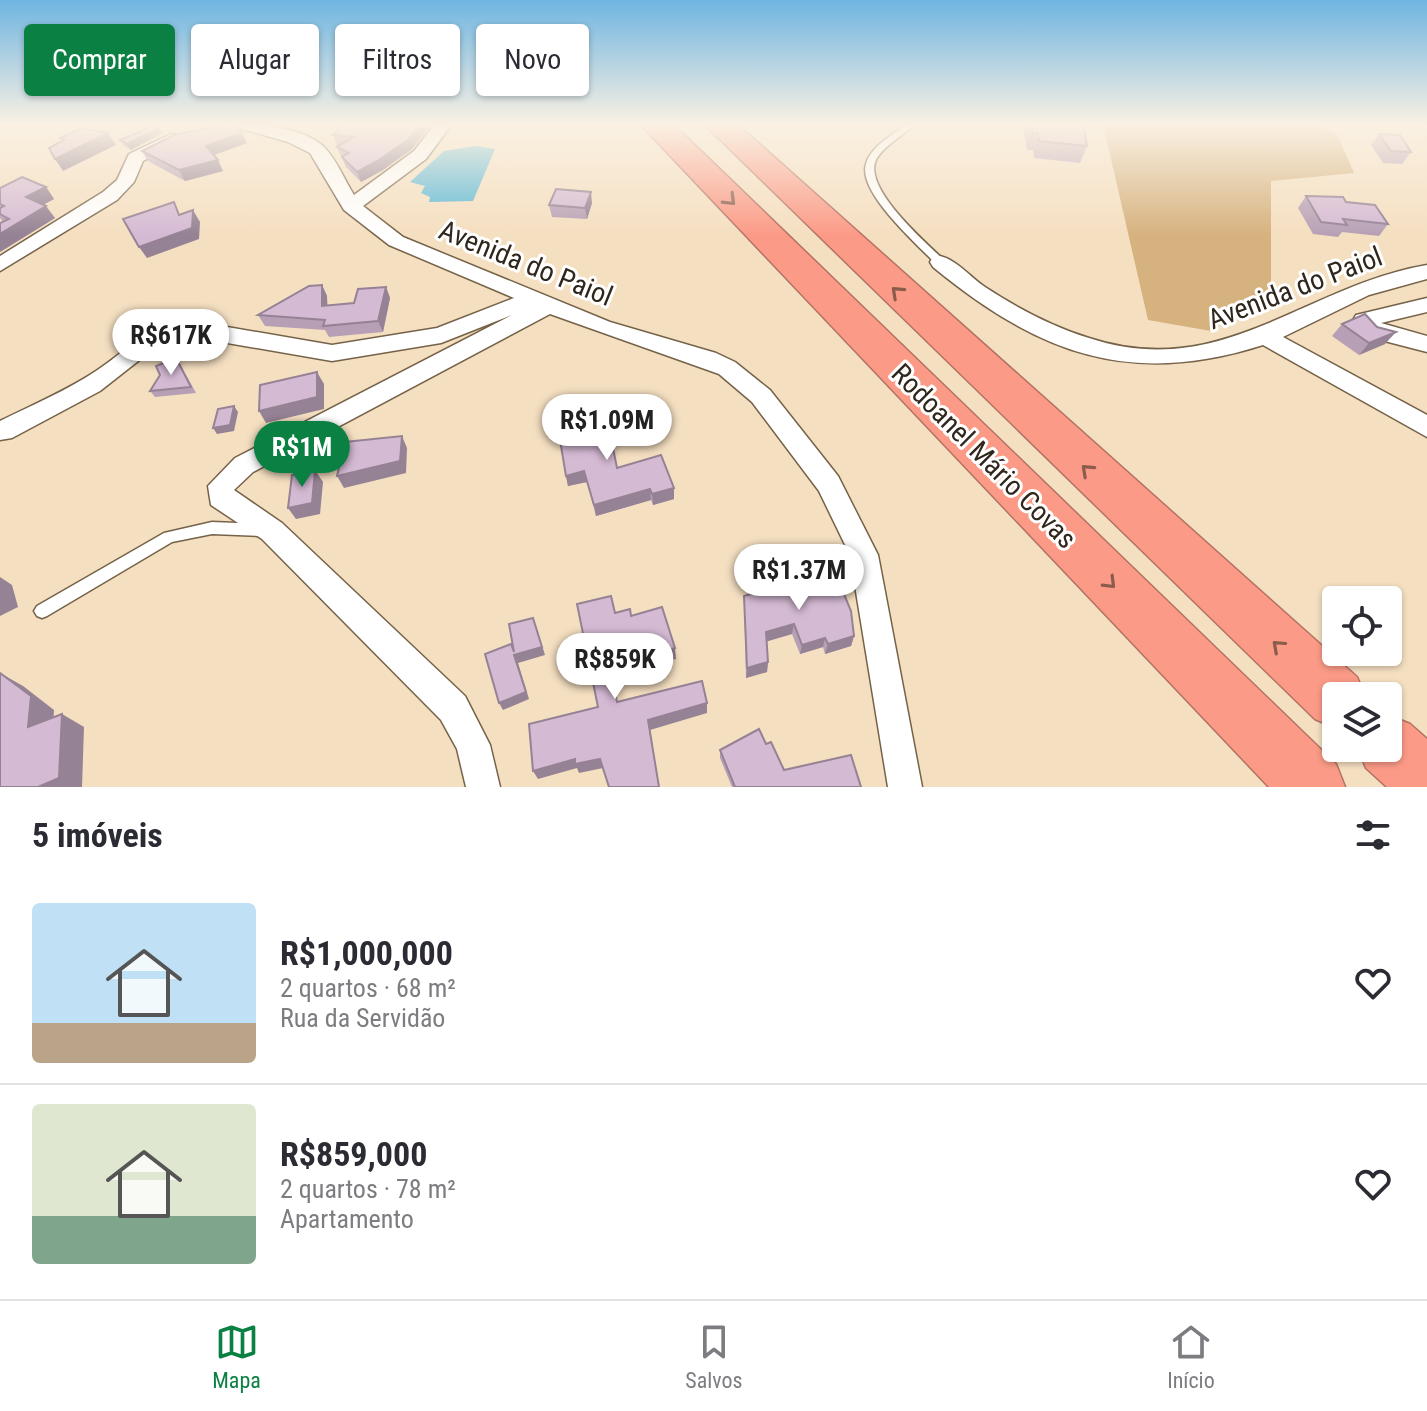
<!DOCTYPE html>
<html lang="pt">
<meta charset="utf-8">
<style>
:root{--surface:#fff;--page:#f2f2f3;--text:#2b2b33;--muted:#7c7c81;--line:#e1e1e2;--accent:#0b8043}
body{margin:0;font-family:"Roboto Condensed",sans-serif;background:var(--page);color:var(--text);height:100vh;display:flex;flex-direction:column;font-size:30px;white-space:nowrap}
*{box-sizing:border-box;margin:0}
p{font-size:26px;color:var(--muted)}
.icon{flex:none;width:44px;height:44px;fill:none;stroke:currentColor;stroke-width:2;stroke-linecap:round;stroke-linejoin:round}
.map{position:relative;height:787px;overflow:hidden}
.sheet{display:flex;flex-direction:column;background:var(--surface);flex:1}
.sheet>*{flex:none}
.top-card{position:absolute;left:24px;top:24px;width:800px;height:72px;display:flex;gap:16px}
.fabs{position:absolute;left:1322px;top:586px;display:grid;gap:16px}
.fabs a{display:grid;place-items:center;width:80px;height:80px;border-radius:8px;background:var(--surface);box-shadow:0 2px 6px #0004;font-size:40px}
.price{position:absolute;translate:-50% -68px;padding:0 18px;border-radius:28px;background:#fff;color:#222;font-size:26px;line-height:52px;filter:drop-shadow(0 2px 4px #0008)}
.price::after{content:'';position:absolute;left:50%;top:48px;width:24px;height:18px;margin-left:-12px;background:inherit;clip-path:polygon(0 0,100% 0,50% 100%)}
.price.on{background:var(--accent);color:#fff}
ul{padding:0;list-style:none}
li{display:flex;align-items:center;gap:24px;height:200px;padding:0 32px}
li+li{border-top:2px solid var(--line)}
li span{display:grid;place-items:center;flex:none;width:224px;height:160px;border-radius:8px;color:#555}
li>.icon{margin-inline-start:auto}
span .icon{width:96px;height:96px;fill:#fffc;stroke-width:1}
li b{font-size:34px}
h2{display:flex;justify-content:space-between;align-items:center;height:96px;padding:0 32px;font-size:34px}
.chip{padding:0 28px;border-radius:8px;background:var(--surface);box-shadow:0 2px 6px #0004;font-size:28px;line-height:72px}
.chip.on{background:var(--accent);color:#fff}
.menu{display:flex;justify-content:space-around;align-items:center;height:112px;border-top:2px solid var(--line);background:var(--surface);font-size:22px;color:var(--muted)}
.menu a{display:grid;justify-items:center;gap:4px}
.menu .on{color:var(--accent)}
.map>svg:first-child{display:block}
</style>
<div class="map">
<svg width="1427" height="787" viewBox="0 0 1427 787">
<rect width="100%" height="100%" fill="#f5dfc1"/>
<polygon fill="#d6b27f" points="1103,124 1314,124 1337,134 1354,173 1271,181 1271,291 1211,331 1148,320"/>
<polygon fill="#59b7d6" points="476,146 495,149 473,201 429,202 430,197 421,193 425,186 410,182 444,151"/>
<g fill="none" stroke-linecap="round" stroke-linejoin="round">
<defs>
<g id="service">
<path d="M906,124H915C903,136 886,144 877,158C860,186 925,242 944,260L945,262L940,265L936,264C918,245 857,192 866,164C871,146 893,135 906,124Z"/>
<polygon points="212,522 261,524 266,526 268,530 266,534 261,536 212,534 172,542 47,616 42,618 37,616 34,611 37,606 164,533"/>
</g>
<g id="minor">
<path d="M225,124C255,124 299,125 323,146C336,158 345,181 354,195L414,151L435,124H452L426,159L363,206L403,237L610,322L716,353L735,362L770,390L838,476L878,555L922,787H888L850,555L819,491L752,402L719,374L550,314L253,472L234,490L282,523L465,696L490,745L500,787H466L457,749L441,720L262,539L211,505L208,486L235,458L512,315L441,343L332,361L181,335L156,347L100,391L12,438L0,440V421C32,405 66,391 96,371C126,351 145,329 181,319L332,345L437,328L514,298L389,245L344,210L310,153L288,142Z"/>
<polygon points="171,134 177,135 177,143 143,161 134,182 117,200 0,271 0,256 103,192 117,180 129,154"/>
<path d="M940,256C957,260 970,277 985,287C1017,308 1051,326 1089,338C1222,382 1304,286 1427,265V279L1369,295L1283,337L1427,415V437L1263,345C1129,388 1038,353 933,267L930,262L933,257Z"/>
<polygon points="1427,298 1427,312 1381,323 1427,336 1427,352 1369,337 1353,320 1356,315"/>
</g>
<g id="motorway">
<polygon points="640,124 673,124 1336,764 1345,787 1269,787"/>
<polygon points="704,124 737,124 1357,677 1365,696 1336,696 1336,728 1315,719"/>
<polygon points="1388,715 1410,724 1427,739 1427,787 1387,787 1366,768 1358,748 1388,748"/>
</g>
</defs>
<use href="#service" stroke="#756248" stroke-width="3"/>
<use href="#minor" stroke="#756248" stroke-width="3"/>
<use href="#motorway" stroke="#b47262" stroke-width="3"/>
<use href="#service" fill="#fff" fill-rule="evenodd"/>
<use href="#minor" fill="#fff" fill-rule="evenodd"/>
<use href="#motorway" fill="#fb9b87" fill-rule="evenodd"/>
</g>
<g fill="#b7a0b6">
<polygon points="341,124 412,149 383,170 361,182 346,167 337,147 339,146 337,146 333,135 342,128"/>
<polygon points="1023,124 1083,124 1087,146 1080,163 1034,158 1033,150 1027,150"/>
<polygon points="162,133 131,150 124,146 120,140"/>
<polygon points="242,133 247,143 214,155 223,171 185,181 148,161 142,151"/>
<polygon points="1379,134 1411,152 1402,164 1383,163 1371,145"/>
<polygon points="46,187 54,199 43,205 55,218 0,252 0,223 3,222 0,218 0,188"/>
<polygon points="1306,196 1346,202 1388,224 1379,236 1342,232 1338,237 1313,234 1298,208"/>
<polygon points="592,203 587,219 552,217 549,205"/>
<polygon points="322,285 327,296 327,305 354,303 386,287 390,298 383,332 329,337 325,330 265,326 258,315"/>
<polygon points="1342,324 1385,344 1359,355 1332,336"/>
<polygon points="180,364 196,393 155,397 150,391"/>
<polygon points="617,468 674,499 653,505 651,500 596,516 587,482 568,486 566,476"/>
<polygon points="817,571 848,585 845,595 854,636 851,646 825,654 823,647 800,654 792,634 767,641 768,662 767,672 746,678 744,596 816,576"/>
<polygon points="766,744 784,770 861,787 732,787 720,758 720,750"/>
</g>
<g fill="#958294">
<polygon points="420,124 432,124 412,149 383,170 361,182 357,172"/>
<polygon points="159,128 162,133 131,150 127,144"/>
<polygon points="108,133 116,145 63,171 55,159"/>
<polygon points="242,133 247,143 211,156 206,146"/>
<polygon points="218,160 223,171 185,181 179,170"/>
<polygon points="46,187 54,199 35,209 26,197"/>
<polygon points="591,192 592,203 587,219 585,208"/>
<polygon points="46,206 55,218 0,252 0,234"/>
<polygon points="193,210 200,222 199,239 147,258 139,247"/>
<polygon points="322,285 327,296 328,317 322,306"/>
<polygon points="386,287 390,298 383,332 378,321"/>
<polygon points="1396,332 1385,344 1359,355 1369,343"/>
<polygon points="317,372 324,384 324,409 266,423 259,411"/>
<polygon points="234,406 238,412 234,431 217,434 213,428"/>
<polygon points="402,436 407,448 406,473 344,488 337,476"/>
<polygon points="315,470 323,482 320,514 296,519 288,508"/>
<polygon points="584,471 587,482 568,486 566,476"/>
<polygon points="674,488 674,499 653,505 652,494"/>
<polygon points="650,489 651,500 596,516 594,505"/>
<polygon points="0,577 12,585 18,607 0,616"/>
<polygon points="848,585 845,595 841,587"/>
<polygon points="794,624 792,634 765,642 766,632"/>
<polygon points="536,626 545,655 518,663 529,699 503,710 499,703 511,644 515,655"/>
<polygon points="854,636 851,646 825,654 828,644"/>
<polygon points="825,638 823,647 800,654 802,645"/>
<polygon points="675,648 676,659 613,677 619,712 610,667"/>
<polygon points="768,662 767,672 746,678 747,668"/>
<polygon points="0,673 23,686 54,710 52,740 28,727"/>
<polygon points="707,703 707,713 650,730 648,720"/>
<polygon points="62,714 84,727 82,787 38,787"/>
<polygon points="575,759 600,759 603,768 579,773 577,768 538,779 533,771"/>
</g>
<g fill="#d5bad4" stroke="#958294" stroke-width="2">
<polygon points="227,124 234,124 242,133 206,146 218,160 179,170 142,151 174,135"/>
<polygon points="341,124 420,124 409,139 379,160 357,172 342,157 349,153 337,147 354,137 333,135 344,125"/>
<polygon points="1031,124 1083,124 1087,146 1039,141 1038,133 1033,133"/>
<polygon points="151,127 159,128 127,144 120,140"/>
<polygon points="82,128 108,133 55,159 49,148 64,140 60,138"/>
<polygon points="1379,134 1400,135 1411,152 1391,151"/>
<polygon points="22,177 46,187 26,197 46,206 0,234 0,223 9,219 0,214 0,208 4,206 0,204 0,188"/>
<polygon points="556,189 591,192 585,208 549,205"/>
<polygon points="1306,196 1343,197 1346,202 1375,205 1388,224 1343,219 1347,225 1321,222"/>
<polygon points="174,202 179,215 193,210 192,228 139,247 123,219"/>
<polygon points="322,285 322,306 354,303 358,289 386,287 378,321 323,326 325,320 258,315 309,286"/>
<polygon points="1365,314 1377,327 1396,332 1369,343 1342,324"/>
<polygon points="176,358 191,387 150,391 160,375 156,366"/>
<polygon points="317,372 317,397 259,411 260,385"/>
<polygon points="234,406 230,425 213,428 218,409"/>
<polygon points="606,413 617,468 661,455 674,488 652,494 650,489 594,505 584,471 566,476 557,422"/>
<polygon points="402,436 400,461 337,476 345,442"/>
<polygon points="315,470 312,503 288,508 292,475"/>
<polygon points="842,564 848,585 841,587 851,611 854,636 828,644 825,638 802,645 794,624 766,632 768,662 747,668 744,596 819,575 817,571"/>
<polygon points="611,596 615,613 630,609 631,616 662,607 675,648 610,667 617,702 702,681 707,703 648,720 659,787 609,787 600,759 575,764 575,759 533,771 529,724 598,707 577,604"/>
<polygon points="533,618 542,647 514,655 526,692 499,703 485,654 511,644 514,652 509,624"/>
<polygon points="0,673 31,696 28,727 62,714 59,778 38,787 0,787"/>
<polygon points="759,729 766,744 771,742 784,770 851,755 861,787 735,787 720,750"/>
</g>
<defs><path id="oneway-chevron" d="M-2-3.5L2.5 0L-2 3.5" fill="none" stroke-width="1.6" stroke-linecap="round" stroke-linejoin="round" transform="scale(2)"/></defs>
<g stroke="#8b5b4c">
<use href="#oneway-chevron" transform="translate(730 200) rotate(45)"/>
<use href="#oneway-chevron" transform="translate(897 292) rotate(-137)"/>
<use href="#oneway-chevron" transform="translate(1087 470) rotate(-137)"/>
<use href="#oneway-chevron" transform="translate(1110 583) rotate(45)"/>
<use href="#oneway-chevron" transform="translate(1278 646) rotate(-138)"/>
</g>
<linearGradient id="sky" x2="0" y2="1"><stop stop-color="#6fb5e1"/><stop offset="0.53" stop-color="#faf1e3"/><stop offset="1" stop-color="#faf1e3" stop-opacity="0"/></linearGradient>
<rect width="1427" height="235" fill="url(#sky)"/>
<g text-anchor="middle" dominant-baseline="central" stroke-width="6" stroke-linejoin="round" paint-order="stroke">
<g font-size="28" fill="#30271c" stroke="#fff">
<text transform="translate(526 263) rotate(22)">Avenida do Paiol</text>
<text transform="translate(1295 288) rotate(-21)">Avenida do Paiol</text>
<text transform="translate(984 456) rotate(45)">Rodoanel Mário Covas</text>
</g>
</g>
</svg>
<div class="fabs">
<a><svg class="icon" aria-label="locate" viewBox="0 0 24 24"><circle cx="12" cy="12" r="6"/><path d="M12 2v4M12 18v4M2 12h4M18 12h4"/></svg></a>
<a><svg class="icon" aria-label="layers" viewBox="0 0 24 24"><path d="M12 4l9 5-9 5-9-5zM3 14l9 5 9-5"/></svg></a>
</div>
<b class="price" style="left:171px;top:377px">R$617K</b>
<b class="price" style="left:607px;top:462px">R$1.09M</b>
<b class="price on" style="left:302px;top:489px">R$1M</b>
<b class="price" style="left:799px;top:612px">R$1.37M</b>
<b class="price" style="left:615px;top:701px">R$859K</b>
<div class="top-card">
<a class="chip on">Comprar</a>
<a class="chip">Alugar</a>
<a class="chip">Filtros</a>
<a class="chip">Novo</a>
</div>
</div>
<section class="sheet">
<h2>5 imóveis<svg class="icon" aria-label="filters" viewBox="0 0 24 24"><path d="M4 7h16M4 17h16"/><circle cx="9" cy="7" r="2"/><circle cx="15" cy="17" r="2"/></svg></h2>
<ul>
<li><span style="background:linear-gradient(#bfe0f5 75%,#b9a48a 0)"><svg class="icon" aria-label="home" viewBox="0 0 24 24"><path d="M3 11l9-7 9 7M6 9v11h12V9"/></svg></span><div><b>R$1,000,000</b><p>2 quartos · 68 m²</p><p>Rua da Servidão</p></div><svg class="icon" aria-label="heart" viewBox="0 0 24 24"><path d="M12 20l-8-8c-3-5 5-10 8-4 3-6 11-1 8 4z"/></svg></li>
<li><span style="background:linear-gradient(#dfe7d0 70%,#7fa58c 0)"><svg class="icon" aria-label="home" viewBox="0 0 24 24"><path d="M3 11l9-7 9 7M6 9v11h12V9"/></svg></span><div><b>R$859,000</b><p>2 quartos · 78 m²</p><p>Apartamento</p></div><svg class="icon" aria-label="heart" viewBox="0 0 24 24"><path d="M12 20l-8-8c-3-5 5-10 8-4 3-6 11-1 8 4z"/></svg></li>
</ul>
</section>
<nav class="menu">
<a class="on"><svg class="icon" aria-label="map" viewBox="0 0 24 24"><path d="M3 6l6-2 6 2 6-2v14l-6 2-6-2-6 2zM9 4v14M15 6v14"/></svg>Mapa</a>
<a><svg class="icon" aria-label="saved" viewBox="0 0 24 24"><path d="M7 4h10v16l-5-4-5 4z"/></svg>Salvos</a>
<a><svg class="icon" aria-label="home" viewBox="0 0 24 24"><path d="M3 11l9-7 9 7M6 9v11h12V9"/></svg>Início</a>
</nav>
